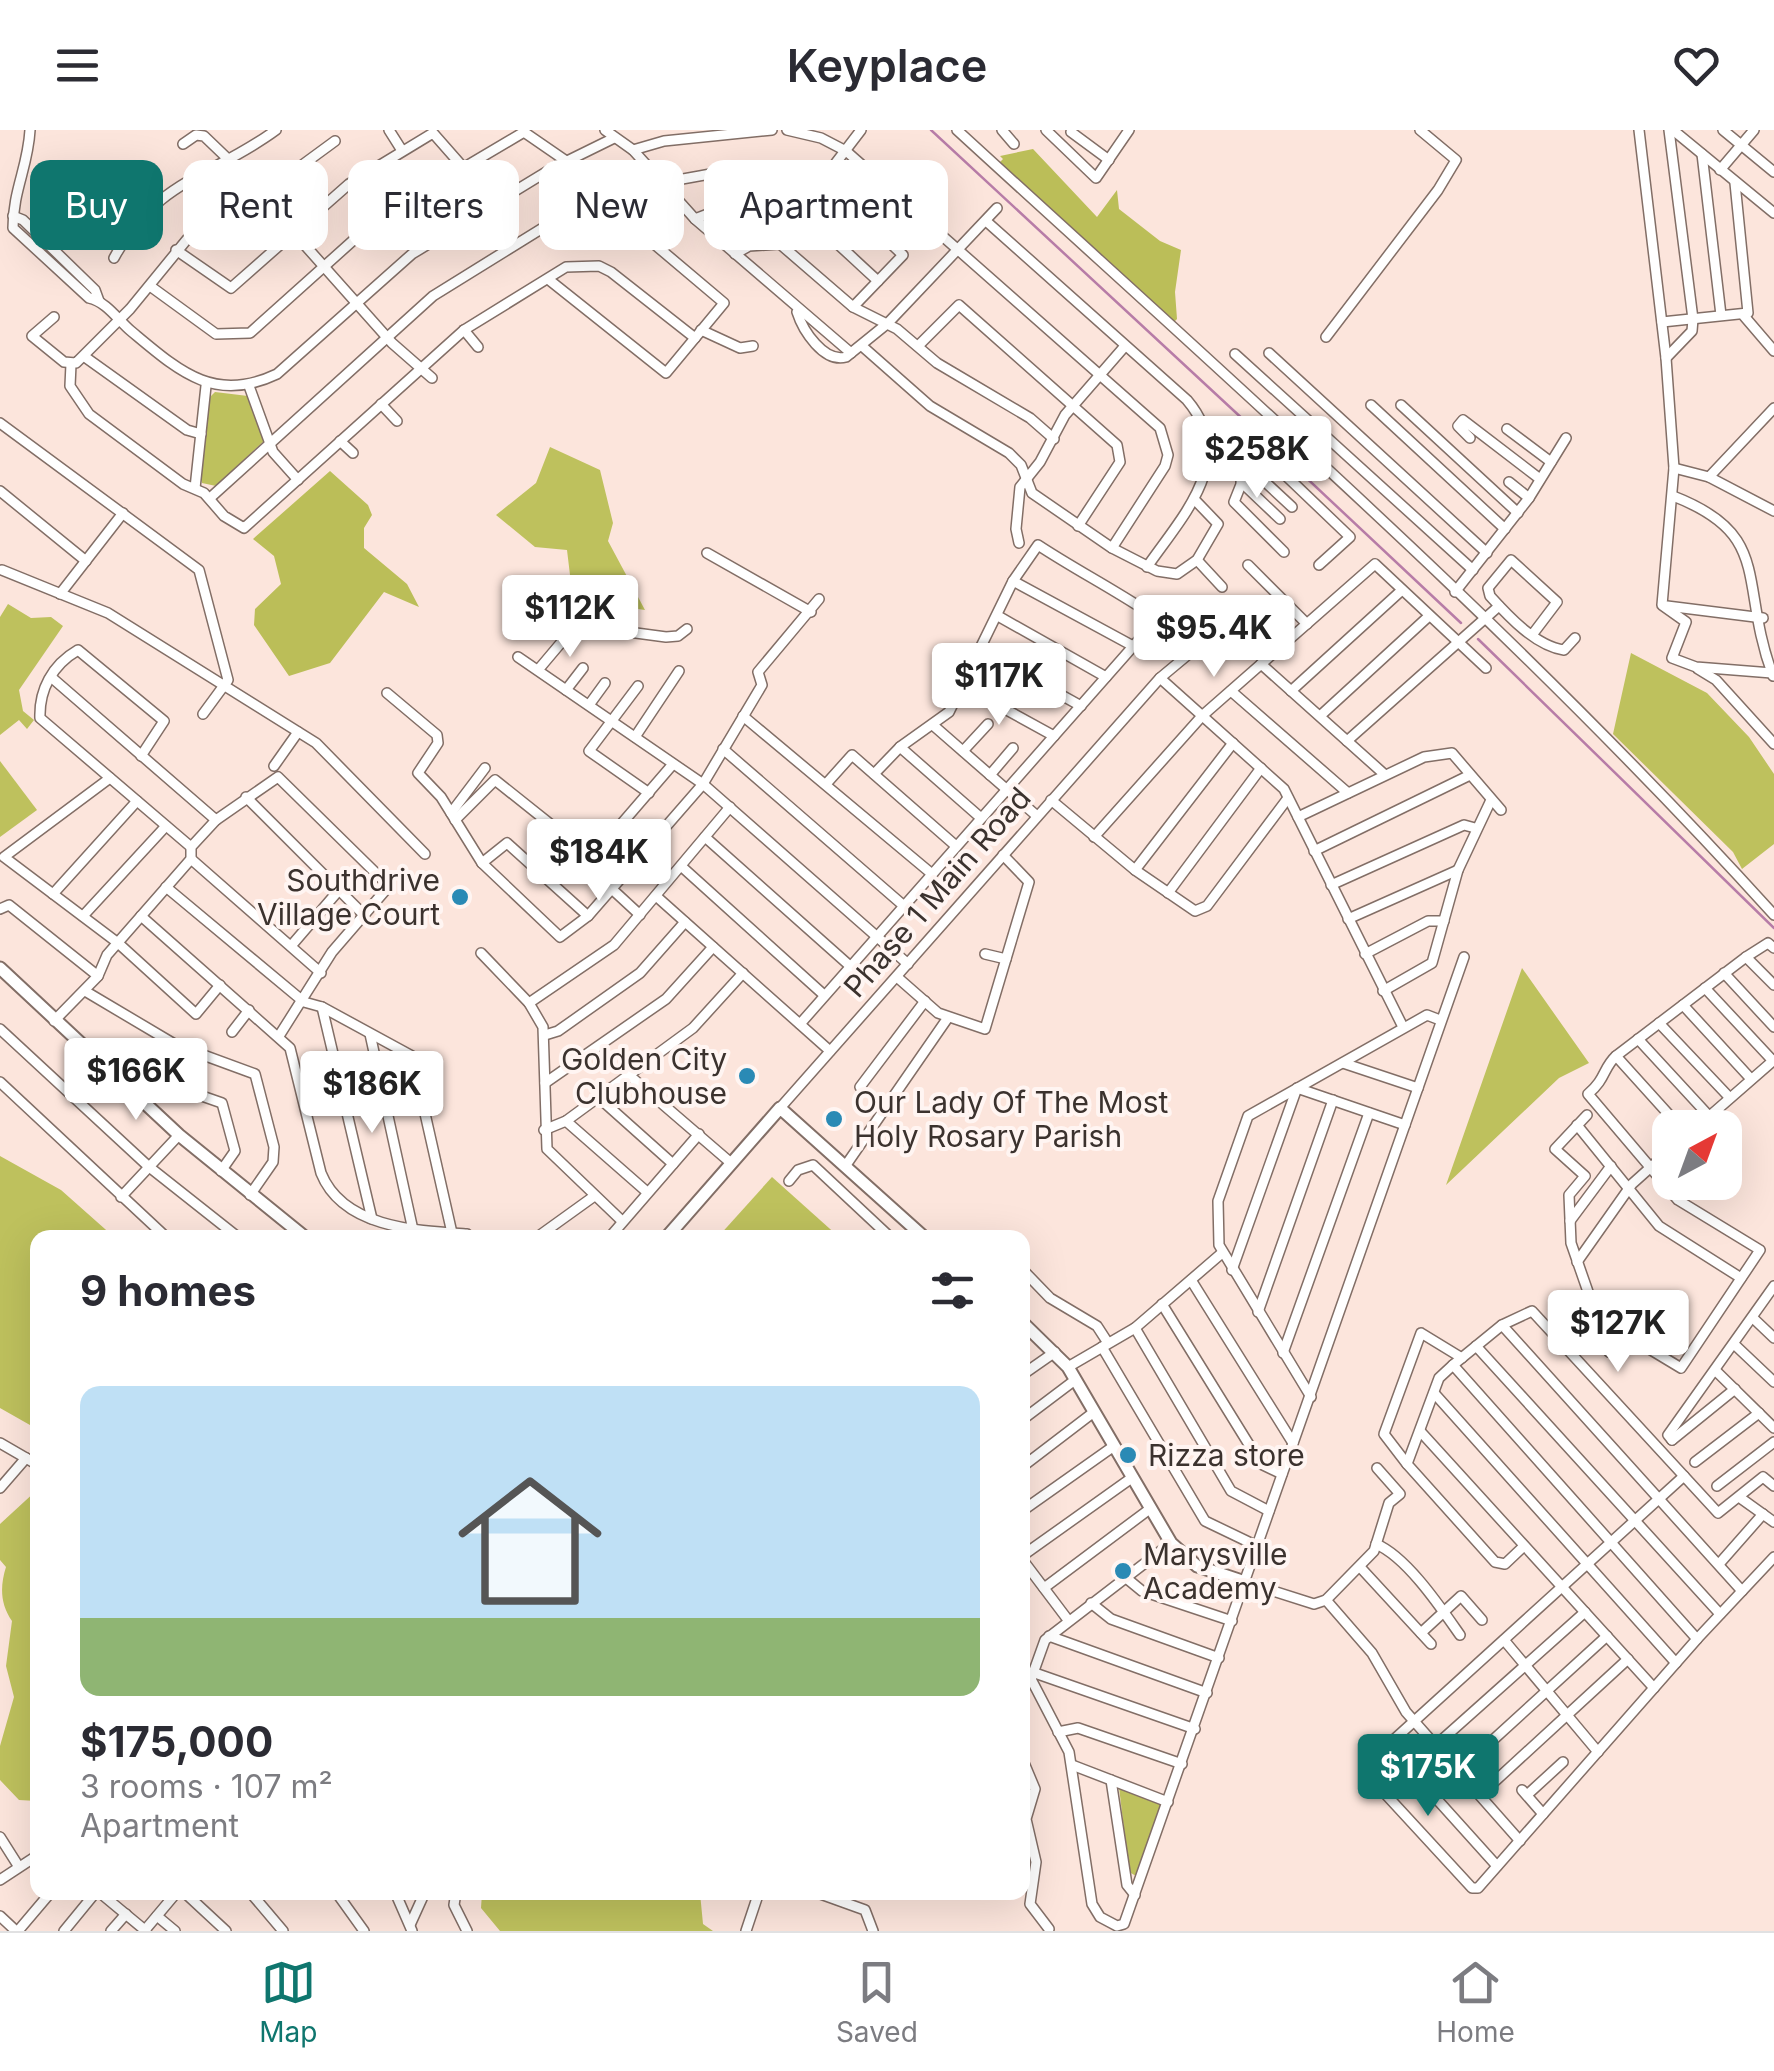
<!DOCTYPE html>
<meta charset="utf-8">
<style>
:root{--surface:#fff;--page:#f2f2f3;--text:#2b2b33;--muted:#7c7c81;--line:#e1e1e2;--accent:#0f766e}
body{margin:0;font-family:Inter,sans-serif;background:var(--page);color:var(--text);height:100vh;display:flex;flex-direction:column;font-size:38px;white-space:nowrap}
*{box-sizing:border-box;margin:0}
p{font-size:32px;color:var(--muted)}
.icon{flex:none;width:55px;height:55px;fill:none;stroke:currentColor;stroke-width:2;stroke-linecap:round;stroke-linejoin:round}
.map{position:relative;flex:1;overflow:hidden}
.sheet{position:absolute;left:30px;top:1100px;width:1000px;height:670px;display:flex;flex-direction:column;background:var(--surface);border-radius:20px;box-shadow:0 10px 40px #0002}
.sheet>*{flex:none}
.top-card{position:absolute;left:30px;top:30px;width:1000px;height:90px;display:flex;gap:20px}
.needle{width:65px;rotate:41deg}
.controls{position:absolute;left:1652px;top:980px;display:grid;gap:20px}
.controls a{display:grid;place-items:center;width:90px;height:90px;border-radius:20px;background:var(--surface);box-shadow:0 10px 40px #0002;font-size:50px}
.price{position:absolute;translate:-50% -85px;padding:0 22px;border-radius:10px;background:#fff;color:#222;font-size:32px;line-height:65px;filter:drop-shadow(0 2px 5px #0008)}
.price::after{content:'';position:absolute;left:50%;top:60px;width:30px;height:22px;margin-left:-15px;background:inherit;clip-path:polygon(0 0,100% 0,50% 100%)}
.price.selected{background:var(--accent);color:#fff}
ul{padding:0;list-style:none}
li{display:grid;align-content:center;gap:20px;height:530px;padding:0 50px}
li+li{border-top:2px solid var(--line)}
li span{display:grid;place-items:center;height:310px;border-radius:20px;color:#555}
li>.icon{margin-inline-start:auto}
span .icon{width:180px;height:180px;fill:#fffc;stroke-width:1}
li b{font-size:42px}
h2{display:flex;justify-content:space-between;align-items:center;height:120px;padding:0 50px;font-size:42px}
.pill{padding:0 35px;border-radius:20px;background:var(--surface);box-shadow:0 10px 40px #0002;font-size:35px;line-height:90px}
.pill.selected{background:var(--accent);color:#fff}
header{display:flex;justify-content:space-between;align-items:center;height:130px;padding:0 50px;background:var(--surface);font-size:45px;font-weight:600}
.dock{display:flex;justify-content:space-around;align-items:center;height:140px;border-top:2px solid var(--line);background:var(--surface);font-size:28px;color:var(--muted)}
.dock a{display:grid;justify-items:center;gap:5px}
.dock .selected{color:var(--accent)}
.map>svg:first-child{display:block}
</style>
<header><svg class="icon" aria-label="menu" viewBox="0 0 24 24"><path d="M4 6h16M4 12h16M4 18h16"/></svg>Keyplace<svg class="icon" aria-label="heart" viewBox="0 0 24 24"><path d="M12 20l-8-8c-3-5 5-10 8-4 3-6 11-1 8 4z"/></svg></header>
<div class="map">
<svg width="1774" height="1801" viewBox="0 0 1774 1801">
<rect width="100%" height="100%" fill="#fce5dc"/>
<g fill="#bec15d">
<polygon points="215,262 248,266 265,310 216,356 202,353 200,347 210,267"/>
<polygon points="550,317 600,340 613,393 608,411 645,480 573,470 567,420 535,417 496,385 536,353"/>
<polygon points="8,474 31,488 51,487 63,496 19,560 23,581 34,590 27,599 19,590 0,605 0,487"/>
<polygon points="1631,523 1707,563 1749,607 1774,644 1774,714 1742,739 1733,722 1613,604"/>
<polygon points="0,631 37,680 0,707"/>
<polygon points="1522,838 1589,933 1559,948 1446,1055"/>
<polygon points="0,1026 61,1060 114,1107 38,1108 37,1299 0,1278"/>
<polygon points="772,1047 839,1107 718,1107"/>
<path d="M37,1360V1671L19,1670L0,1650V1616L14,1567L6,1536L12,1491C0,1474 0,1456 6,1437L0,1430V1394Z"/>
<polygon points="1119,1657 1163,1673 1138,1747 1129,1742"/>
<polygon points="482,1763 700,1763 703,1794 713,1801 500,1801 481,1778"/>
</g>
<g fill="#bbbe58">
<polygon points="1033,19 1097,87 1117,60 1119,79 1160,111 1181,120 1175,162 1177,189 1171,195 993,39 1003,29 1000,26"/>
<polygon points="330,341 368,375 372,385 364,398 364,418 407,454 419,477 384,462 330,533 289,546 254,495 255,479 281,454 274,426 253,409"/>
</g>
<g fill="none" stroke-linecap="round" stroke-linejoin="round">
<g stroke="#b77ca7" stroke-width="2.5">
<polyline points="931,0 1260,305"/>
<polyline points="1266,310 1461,493"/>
<polyline points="1478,509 1774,798"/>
</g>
<defs>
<g id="minor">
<path d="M30,0C28,37 13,60 13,98L89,168C107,172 117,189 131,201C179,241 214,274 277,244L412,124L551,39L614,8"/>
<polyline points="389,0 401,19"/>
<polyline points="605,0 633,20 695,89 851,223"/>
<polyline points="787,0 821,8 846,21 1160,298 1168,325 1165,336 1112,418"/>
<path d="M957,0C1235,255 1521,505 1774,785"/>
<polyline points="1002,0 1014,14"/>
<polyline points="1046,0 1096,48 1129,0"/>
<polyline points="1639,0 1666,228 1674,338 1662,475 1686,492 1672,528 1696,537 1772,543"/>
<polyline points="1673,0 1774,83"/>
<polyline points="1723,0 1774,42"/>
<polyline points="1071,2 1109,30"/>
<polyline points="183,14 196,5 204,6 229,30 392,213 432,248"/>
<polyline points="633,20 664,11 772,0"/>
<polyline points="1702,24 1721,185"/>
<polyline points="1720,40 1754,0"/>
<path d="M660,53C708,46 777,24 821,52C851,70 877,102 903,125L853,177"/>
<polyline points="799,81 861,0"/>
<polyline points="568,85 634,97"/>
<polyline points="13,86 23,90 95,160 99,171"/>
<path d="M695,89C787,50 815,95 878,151"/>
<path d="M986,91L1187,270C1238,330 1183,385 1147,437"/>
<polyline points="176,120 231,158 349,54 433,3 462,36"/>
<polyline points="735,124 749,116 780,114 853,177 897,199 937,233 1030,288 1054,309"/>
<path d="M114,128C155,50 214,46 276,0"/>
<polyline points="150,156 216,204 250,203 377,89 524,2 598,53 634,97 724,173 666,243 548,149"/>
<path d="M797,182C803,201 824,233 846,227L888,193L997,78"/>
<polyline points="1744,186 1774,221"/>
<polyline points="54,187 32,206 64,232 76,233 130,179 202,91 260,66 335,11"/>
<polyline points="1662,192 1748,183 1735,53"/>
<polyline points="464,200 478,217"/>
<polyline points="701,200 740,218 753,216"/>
<polyline points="1326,207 1438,60 1456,30 1420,0"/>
<polyline points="862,216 930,276 1009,323 1021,335 1032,363 1112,418 1157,441 1177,444 1197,430 1218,394 1194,369"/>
<polyline points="918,216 959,175 1117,315 1120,332 1078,396"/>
<polyline points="1269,223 1487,423"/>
<polyline points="1235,224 1473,440"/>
<polyline points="85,227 187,300 201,304"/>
<polyline points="1666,228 1692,201 1693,189 1669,0"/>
<polyline points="71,234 70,256 89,284 183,354 204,363 224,386 244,398 464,200 566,137 599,136 611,142 695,208"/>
<polyline points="249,256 273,322 298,350"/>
<polyline points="381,274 397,291"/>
<polyline points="1371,275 1505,399"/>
<polyline points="1401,275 1518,383"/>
<polyline points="0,293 199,440 228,550 203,584"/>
<polyline points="1507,299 1551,332"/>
<polyline points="1470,308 1458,296 1463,290 1540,349"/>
<polyline points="340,311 353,323"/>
<polyline points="1256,317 1273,290"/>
<polyline points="1249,337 1292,377"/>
<polyline points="1674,338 1709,347 1774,381"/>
<polyline points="1709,347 1774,278"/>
<polyline points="1241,352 1280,389"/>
<polyline points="1509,352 1529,368"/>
<polyline points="195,358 206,256"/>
<polyline points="0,361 86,431"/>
<path d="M1673,366C1774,405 1738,452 1773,546"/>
<polyline points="210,368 433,166 604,60"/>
<polyline points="1019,413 1016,399 1020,357 1040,332 1065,285 1125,216"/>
<polyline points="1284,422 1234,372 1256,317 1350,407 1319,435"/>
<polyline points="707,423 811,482"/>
<polyline points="1197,430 1222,457"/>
<polyline points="1248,435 1307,494"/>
<polyline points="2,440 108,483 316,613 425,724"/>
<polyline points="1013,451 1133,516"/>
<polyline points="1455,462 1529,368 1566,308"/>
<polyline points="60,464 123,383"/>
<polyline points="1667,476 1763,488"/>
<polyline points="998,486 1106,547"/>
<path d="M1532,505L1557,472L1511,430L1488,458L1490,466C1509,487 1536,516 1564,520L1575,508"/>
<polyline points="982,521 1081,576"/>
<polyline points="518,527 703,654 908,834"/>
<polyline points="1261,534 1384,644"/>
<polyline points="1698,539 1716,550 1774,614"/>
<polyline points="538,540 576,495 666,507 678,506 687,499"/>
<polyline points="51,547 216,690"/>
<polyline points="1160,548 1284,659 1403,897"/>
<polyline points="638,556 589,621 649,663"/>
<polyline points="963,556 1054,606"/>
<polyline points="566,560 583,538"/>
<polyline points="1231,561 1348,663"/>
<polyline points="1291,561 1402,460"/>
<polyline points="387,563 437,605 438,613 418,643 441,667 482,733 560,807 588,786 703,654 762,555 758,542 819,469"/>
<polyline points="589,575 605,553"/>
<polyline points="743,586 932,744"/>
<polyline points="1320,586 1429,486"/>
<polyline points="934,596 1037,686"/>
<polyline points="635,607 679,541"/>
<polyline points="1347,611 1499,476"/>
<polyline points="900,617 981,688"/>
<polyline points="723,619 904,776"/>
<polyline points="963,621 988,594"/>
<path d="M141,626L164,591L78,520C52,535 39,560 40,588L191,717"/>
<polyline points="274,636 298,602"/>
<path d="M874,644L900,617L949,582L1013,451L1038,415C1091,450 1147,475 1194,518"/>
<polyline points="990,645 1013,618"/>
<polyline points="110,648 4,727 118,813 196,884 220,855"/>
<polyline points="826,654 852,625 956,716"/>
<polyline points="246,667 364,785"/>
<polyline points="1051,670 1135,740 1195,781 1207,776 1288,668"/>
<polyline points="451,683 485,638"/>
<polyline points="1298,687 1424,627 1452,623 1501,680"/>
<polyline points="455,690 495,650 569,709 573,718"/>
<polyline points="705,707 850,836"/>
<polyline points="1094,707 1202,586 1375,434 1486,538"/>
<polyline points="1314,721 1470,645"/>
<polyline points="191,729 321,843"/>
<polyline points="482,733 507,713 588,786"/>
<polyline points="681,736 824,865"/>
<polyline points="1135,740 1233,613"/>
<polyline points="1331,755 1464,695 1475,698"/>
<polyline points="166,757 304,872 322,877 412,926 452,1103"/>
<polyline points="1168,763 1261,638"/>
<polyline points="53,764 137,671"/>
<polyline points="656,766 830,921"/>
<polyline points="0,779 9,775 98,846"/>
<polyline points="640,785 586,735 673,634"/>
<polyline points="83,786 166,696"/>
<path d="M141,786L290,918L321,1043C343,1098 417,1101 467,1104"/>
<polyline points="1348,789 1458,740"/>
<polyline points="291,816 339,760"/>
<polyline points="481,823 529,873 543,897 547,1019 622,1091"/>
<polyline points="985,824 1006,829"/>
<polyline points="1365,824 1428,791 1444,791"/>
<polyline points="1746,827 1774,855"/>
<polyline points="1724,843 1774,897"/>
<polyline points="897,847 938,883 985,899 1029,752 1003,725"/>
<polyline points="1705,858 1773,931"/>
<polyline points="85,861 176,915 255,944 274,1017 273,1032 250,1065"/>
<polyline points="1383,861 1432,833 1458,740 1491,670"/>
<polyline points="529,873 614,815 730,677"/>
<polyline points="1683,875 1751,949"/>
<polyline points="322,877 372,1089"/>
<polyline points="54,891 98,846 107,825 191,729 191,717 216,690 278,647 389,756 332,822 279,906"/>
<polyline points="1659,893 1730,968"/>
<polyline points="800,894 1159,487"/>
<polyline points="0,899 148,1036 239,1108"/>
<polyline points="232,902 249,880"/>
<polyline points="370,904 413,1100"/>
<polyline points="545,905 558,901 640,843 685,792"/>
<polyline points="1638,909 1709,986"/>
<polyline points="1616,926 1681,998"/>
<polyline points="1343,933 1418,958"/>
<polyline points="630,946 731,1033"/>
<polyline points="0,952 167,1108"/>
<polyline points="545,953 666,869 713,817"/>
<polyline points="860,957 925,871"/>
<polyline points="139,967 156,950 222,973 235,1021 221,1041"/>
<polyline points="598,967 673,1034"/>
<polyline points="780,978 1160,548 1220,498"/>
<polyline points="1587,985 1555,1019 1585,1046 1569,1065 1571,1113 1609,1222"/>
<polyline points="566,991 647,1062"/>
<polyline points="1577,995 1659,1096 1741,1148"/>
<polyline points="1696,998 1774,930"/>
<polyline points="544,1000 566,991 693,898 743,843"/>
<polyline points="846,1035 947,889"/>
<polyline points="789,1051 798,1040 813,1035 891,1108"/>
<polyline points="121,1067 179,1005"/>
<polyline points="1570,1091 1611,1036"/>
<polyline points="536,1108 593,1067"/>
<polyline points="609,1108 699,1004"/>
<polyline points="986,1108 992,1108"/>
<polyline points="1577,1132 1632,1054 1670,1020"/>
<polyline points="1022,1139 1050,1168 1097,1196 1108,1213"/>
<polyline points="1232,1140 1297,958 1405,995"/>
<polyline points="1191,1150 1293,1313"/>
<polyline points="1162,1174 1261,1334 1282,1344"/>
<polyline points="1258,1182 1333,970"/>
<path d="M1598,1188L1681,1238L1760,1120L1678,1070L1588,964C1606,949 1603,938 1616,926L1746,827L1768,813L1774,818"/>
<polyline points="1753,1188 1774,1208"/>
<polyline points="1502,1195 1742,1461"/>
<polyline points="1135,1198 1231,1361 1269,1381"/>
<polyline points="1735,1215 1774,1252"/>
<polyline points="1476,1216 1720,1484"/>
<polyline points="1102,1217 1205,1391 1257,1416"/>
<polyline points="1283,1223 1369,983"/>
<polyline points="1453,1235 1502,1195 1532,1181 1718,1383 1763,1347 1774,1356"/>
<polyline points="1068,1237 1135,1198 1222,1123"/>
<polyline points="1717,1242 1774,1298"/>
<polyline points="1022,1245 1055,1222"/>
<polyline points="1434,1263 1676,1533"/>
<polyline points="1311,1267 1219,1115 1218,1071 1248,986 1427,885 1440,890"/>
<polyline points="1022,1290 1075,1250"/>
<polyline points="1420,1301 1654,1558"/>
<polyline points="1672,1310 1668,1305 1774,1156"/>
<polyline points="1672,1310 1735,1259"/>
<polyline points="0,1313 38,1335"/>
<polyline points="1695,1332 1759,1283"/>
<polyline points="1407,1334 1384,1304 1421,1203 1462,1228"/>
<polyline points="1022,1337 1094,1282"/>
<polyline points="1717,1356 1774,1312"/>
<polyline points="0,1358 26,1328"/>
<polyline points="1739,1367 1774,1392"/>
<polyline points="1022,1381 1114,1316"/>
<polyline points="1171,1413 1045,1510 1031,1549 1069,1622 1092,1774 1100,1787 1117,1796 1124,1794 1464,827"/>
<path d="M1376,1414C1407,1427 1441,1478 1460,1505"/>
<path d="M1524,1416L1505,1434L1495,1432L1407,1334L1439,1248L1453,1235L1697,1509L1478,1758H1472L1367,1644V1634C1473,1538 1578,1442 1684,1346"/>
<polyline points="1022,1426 1133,1347"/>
<polyline points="1022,1429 1068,1490"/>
<polyline points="1719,1434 1763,1384"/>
<polyline points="1360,1437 1431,1514"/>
<polyline points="1125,1447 1142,1461 1232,1491"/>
<polyline points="1245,1452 1314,1474 1326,1470 1374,1421 1389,1373 1400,1364 1377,1338"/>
<polyline points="1044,1458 1151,1378"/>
<polyline points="1326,1470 1372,1523 1406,1582 1520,1711"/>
<polyline points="1091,1473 1111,1489 1219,1528"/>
<polyline points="1421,1503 1461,1466 1482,1490"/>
<polyline points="1049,1506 1207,1563"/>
<polyline points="1697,1509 1774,1427"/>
<polyline points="1504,1510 1598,1622"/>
<polyline points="1032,1542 1195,1599"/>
<polyline points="1058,1602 1078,1598 1182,1634"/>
<polyline points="1388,1615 1497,1736"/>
<polyline points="1436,1615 1585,1482"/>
<polyline points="1022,1628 1035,1659 1026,1689 1036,1732 1030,1774 1049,1799"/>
<polyline points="1072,1635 1168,1672"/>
<polyline points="1459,1641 1607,1506"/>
<polyline points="1111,1650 1127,1755 1135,1765"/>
<polyline points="1522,1660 1543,1684"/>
<polyline points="1480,1665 1628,1529"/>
<polyline points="1527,1665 1563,1632"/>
<polyline points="0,1707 19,1737"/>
<polyline points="0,1750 38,1725"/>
<polyline points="99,1762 146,1801"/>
<polyline points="184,1762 226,1801"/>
<polyline points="250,1762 283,1801"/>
<polyline points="336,1762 364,1801"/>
<polyline points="395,1762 412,1801"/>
<polyline points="456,1762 454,1775 467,1801"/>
<polyline points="815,1762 865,1780 873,1801"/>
<polyline points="0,1786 16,1801"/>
<polyline points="157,1786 175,1801"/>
<polyline points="410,1795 425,1762"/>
<polyline points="145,1800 177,1762"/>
<polyline points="18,1801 51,1762"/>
<polyline points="64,1801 96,1762"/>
<polyline points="111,1801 126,1784"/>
<polyline points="746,1801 759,1762"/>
</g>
<g id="tertiary">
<polyline points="0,838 179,1005 306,1108"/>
<polyline points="666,1108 780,978 925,1108"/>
<polyline points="1022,1192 1068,1237 1171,1413 1197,1436 1245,1452"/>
</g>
</defs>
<use href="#minor" stroke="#826e66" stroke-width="12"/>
<use href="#tertiary" stroke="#826e66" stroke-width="15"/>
<use href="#minor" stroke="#fff" stroke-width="9"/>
<use href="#tertiary" stroke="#fff" stroke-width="11"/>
</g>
<g fill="#2a8ab5" stroke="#fff5f2" stroke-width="4">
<circle cx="460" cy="767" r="10"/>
<circle cx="747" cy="946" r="10"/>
<circle cx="834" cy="989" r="10"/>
<circle cx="1128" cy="1325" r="10"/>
<circle cx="1123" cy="1441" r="10"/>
</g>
<g text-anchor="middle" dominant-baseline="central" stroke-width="8" stroke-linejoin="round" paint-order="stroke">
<g font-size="30" fill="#3b322e" stroke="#fff5f2" text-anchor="start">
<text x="440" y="750" text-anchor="end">Southdrive<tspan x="440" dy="34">Village Court</tspan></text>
<text x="727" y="929" text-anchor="end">Golden City<tspan x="727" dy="34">Clubhouse</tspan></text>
<text x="854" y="972">Our Lady Of The Most<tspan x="854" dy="34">Holy Rosary Parish</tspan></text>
<text x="1148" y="1325">Rizza store</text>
<text x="1143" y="1424">Marysville<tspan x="1143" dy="34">Academy</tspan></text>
</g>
<g font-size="30" fill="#3b322e" stroke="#fff5f2">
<text transform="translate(937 762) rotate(-49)">Phase 1 Main Road</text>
</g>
</g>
</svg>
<div class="controls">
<a><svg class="needle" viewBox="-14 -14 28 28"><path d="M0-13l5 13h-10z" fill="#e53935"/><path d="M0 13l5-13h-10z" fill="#7c7c81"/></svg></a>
</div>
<b class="price" style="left:1257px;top:371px">$258K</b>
<b class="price" style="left:570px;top:530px">$112K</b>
<b class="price" style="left:1214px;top:550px">$95.4K</b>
<b class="price" style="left:999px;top:598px">$117K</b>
<b class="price" style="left:599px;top:774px">$184K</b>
<b class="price" style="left:136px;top:993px">$166K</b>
<b class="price" style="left:372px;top:1006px">$186K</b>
<b class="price" style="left:1618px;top:1245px">$127K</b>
<b class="price selected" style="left:1428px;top:1689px">$175K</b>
<div class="top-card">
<a class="pill selected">Buy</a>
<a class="pill">Rent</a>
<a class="pill">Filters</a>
<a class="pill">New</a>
<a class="pill">Apartment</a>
</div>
<section class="sheet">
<h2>9 homes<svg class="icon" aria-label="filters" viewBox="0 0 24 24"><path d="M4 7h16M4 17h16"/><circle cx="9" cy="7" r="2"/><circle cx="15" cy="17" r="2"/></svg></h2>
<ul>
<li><span style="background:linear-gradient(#bfe0f5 75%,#8fb573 0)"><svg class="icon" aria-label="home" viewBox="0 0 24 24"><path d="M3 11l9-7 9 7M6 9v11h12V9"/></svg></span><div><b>$175,000</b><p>3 rooms · 107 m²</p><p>Apartment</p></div></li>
</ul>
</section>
</div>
<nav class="dock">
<a class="selected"><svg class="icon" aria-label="map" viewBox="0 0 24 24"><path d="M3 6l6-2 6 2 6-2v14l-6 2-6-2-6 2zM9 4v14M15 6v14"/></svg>Map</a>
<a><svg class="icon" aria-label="saved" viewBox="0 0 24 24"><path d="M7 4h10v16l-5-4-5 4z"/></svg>Saved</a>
<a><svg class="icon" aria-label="home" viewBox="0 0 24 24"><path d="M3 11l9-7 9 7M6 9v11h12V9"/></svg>Home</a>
</nav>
